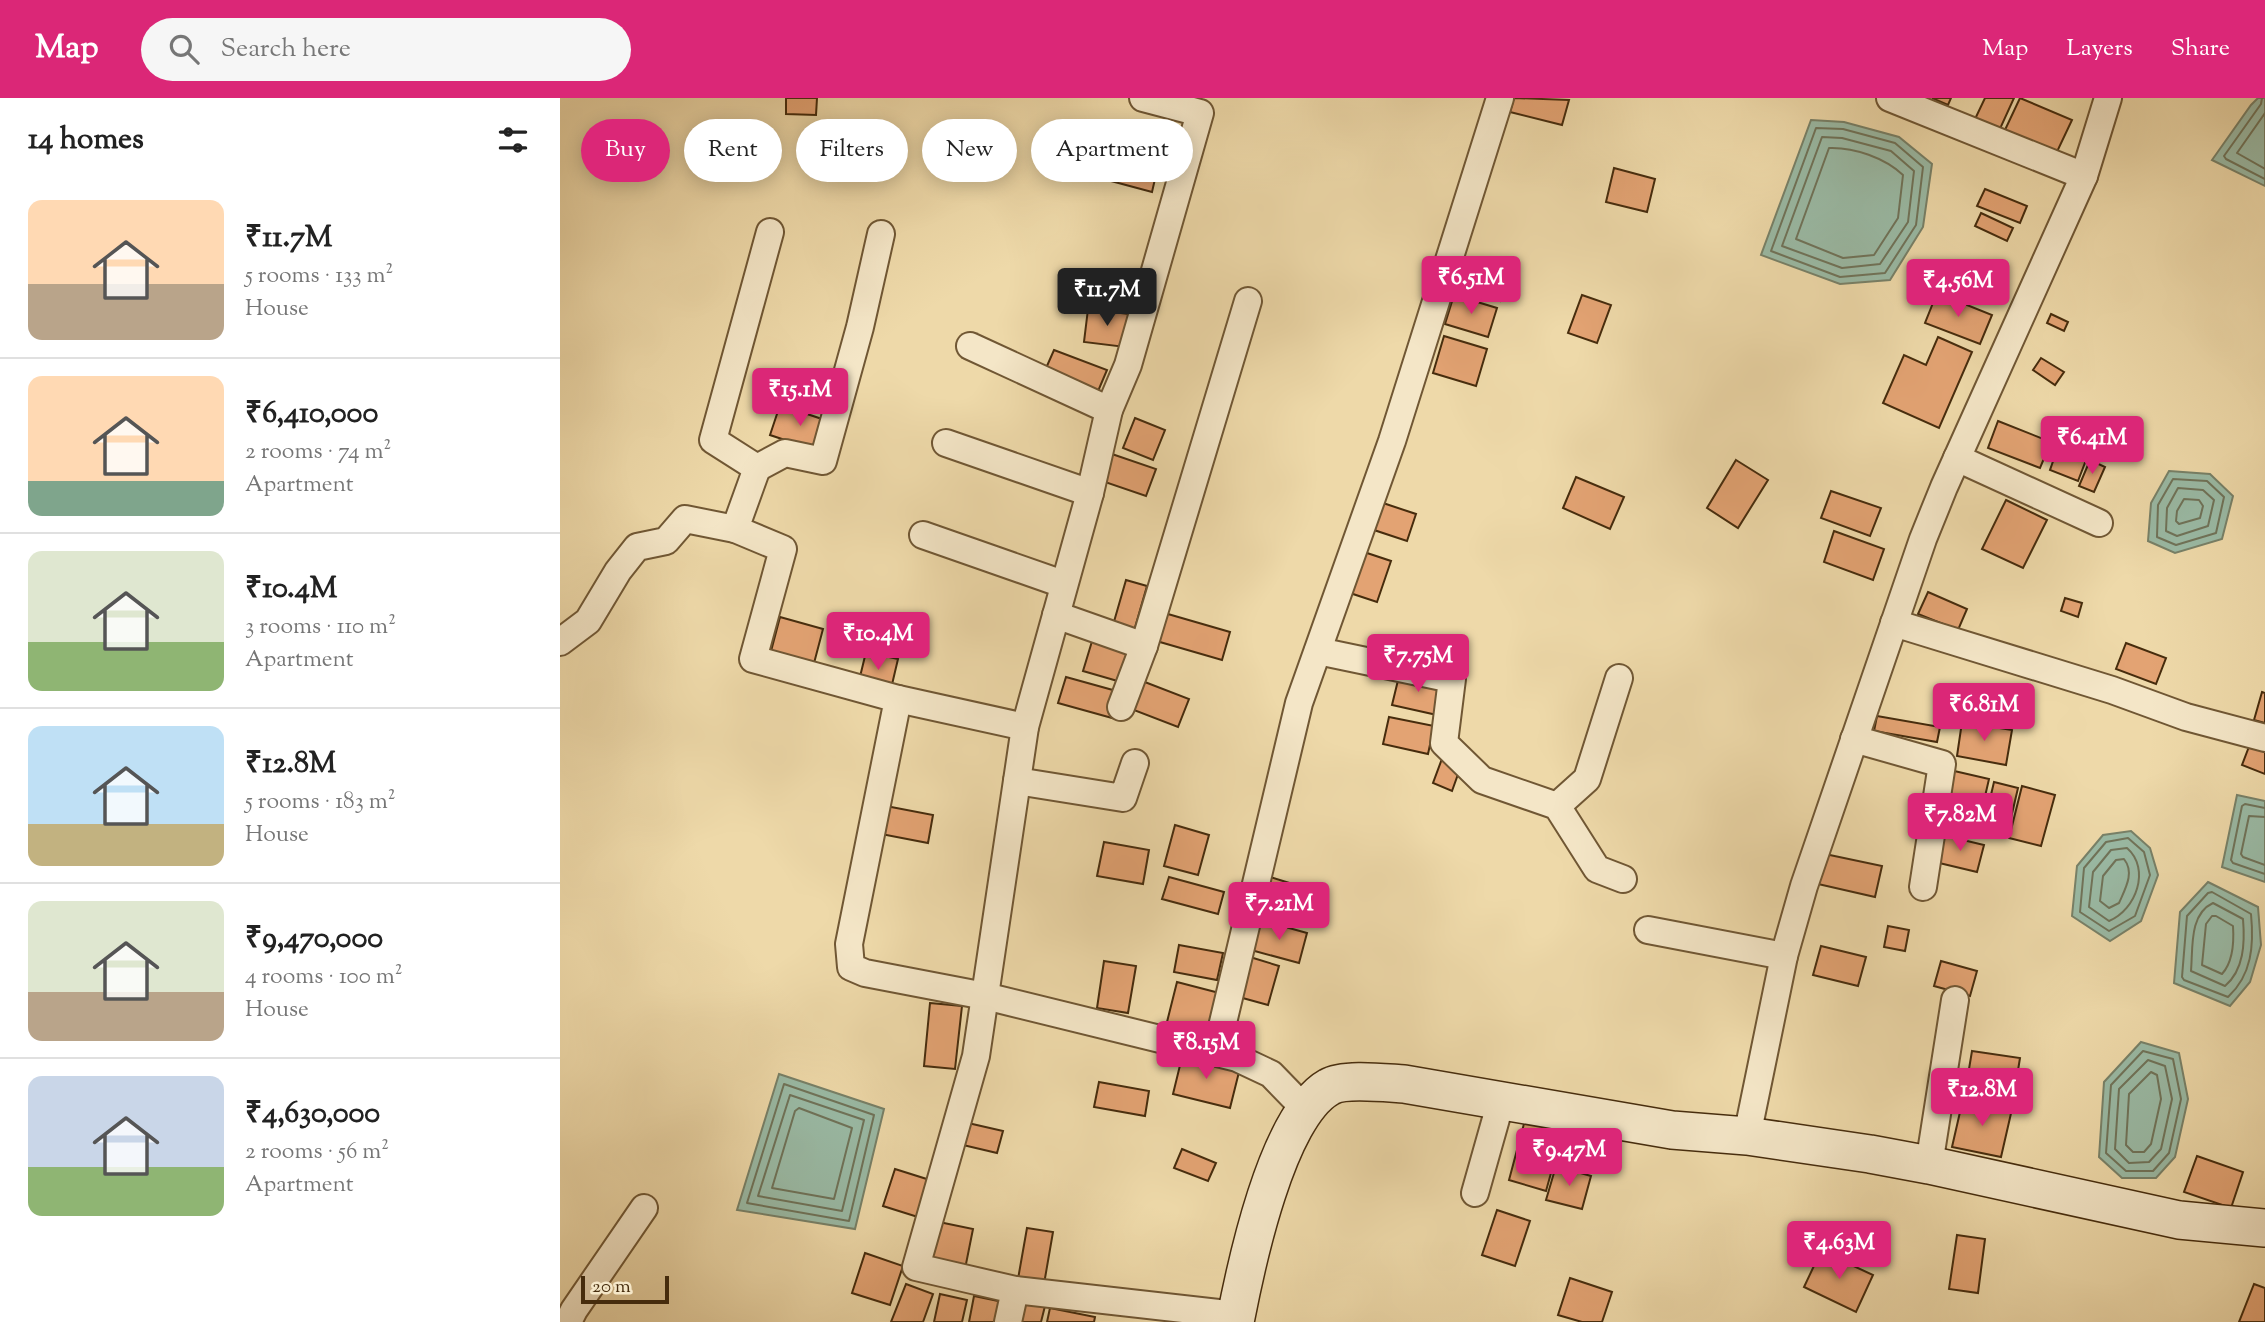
<!DOCTYPE html>
<meta charset="utf-8">
<style>
:root{--surface:#fff;--page:#f6f6f6;--text:#222;--muted:#767676;--line:#e0e0e0;--accent:#db2777}
body{margin:0;font-family:"Sorts Mill Goudy",serif;background:var(--page);color:var(--text);height:100vh;display:flex;flex-direction:column;font-size:26px;white-space:nowrap}
*{box-sizing:border-box;margin:0}
p{font-size:23px;color:var(--muted)}
.icon{flex:none;width:38px;height:38px;fill:none;stroke:currentColor;stroke-width:2;stroke-linecap:round;stroke-linejoin:round}
.map{position:relative;flex:1;overflow:hidden}
.sheet{display:flex;flex-direction:column;background:var(--surface);width:560px}
.sheet>*{flex:none}
.banner{position:absolute;left:21px;top:21px;width:665px;height:63px;display:flex;gap:14px}
.scale{position:absolute;left:21px;bottom:18px;width:88px;box-sizing:border-box;padding-left:7px;border:4px solid #462c0d;border-top:0;font-size:19px;line-height:24px;white-space:nowrap;color:#462c0d;-webkit-text-stroke:5px #f4e6c7;paint-order:stroke}
.price{position:absolute;translate:-50% -60px;padding:0 16px;border-radius:7px;background:var(--accent);color:#fff;font-size:23px;line-height:46px;filter:drop-shadow(0 2px 4px #0008)}
.price::after{content:'';position:absolute;left:50%;top:42px;width:21px;height:16px;margin-left:-10px;background:inherit;clip-path:polygon(0 0,100% 0,50% 100%)}
.price.selected{background:#222;color:#fff}
ul{padding:0;list-style:none}
li{display:flex;align-items:center;gap:21px;height:175px;padding:0 28px}
li+li{border-top:2px solid var(--line)}
li span{display:grid;place-items:center;flex:none;width:196px;height:140px;border-radius:14px;color:#555}
li>.icon{margin-inline-start:auto}
span .icon{width:84px;height:84px;fill:#fffc;stroke-width:1}
li b{font-size:30px}
h2{display:flex;justify-content:space-between;align-items:center;height:84px;padding:0 28px;font-size:30px}
.pill{padding:0 24px;border-radius:32px;background:var(--surface);box-shadow:0 4px 18px #0003;font-size:24px;line-height:63px}
.pill.selected{background:var(--accent);color:#fff}
header{display:flex;align-items:center;gap:42px;box-sizing:border-box;height:98px;padding:0 35px;background:var(--accent);color:#fff}
header strong{font-size:33px}
nav{display:flex;gap:38px;margin-inline-start:auto;font-size:24px}
.search{width:490px;height:63px;background:var(--page);display:flex;align-items:center;gap:18px;box-sizing:border-box;padding:0 24px;border-radius:38px;color:var(--muted);font-size:26px}
main{display:flex;flex:1;min-height:0}
.map>svg:first-child{display:block}
</style>
<header>
<strong>Map</strong>
<div class="search"><svg class="icon" aria-label="search" viewBox="0 0 24 24"><circle cx="10" cy="10" r="6"/><path d="M15 15l6 6"/></svg>Search here</div>
<nav><a>Map</a><a>Layers</a><a>Share</a></nav>
</header>
<main>
<section class="sheet">
<h2>14 homes<svg class="icon" aria-label="filters" viewBox="0 0 24 24"><path d="M4 7h16M4 17h16"/><circle cx="9" cy="7" r="2"/><circle cx="15" cy="17" r="2"/></svg></h2>
<ul>
<li><span style="background:linear-gradient(#ffd9b3 60%,#b9a48a 0)"><svg class="icon" aria-label="home" viewBox="0 0 24 24"><path d="M3 11l9-7 9 7M6 9v11h12V9"/></svg></span><div><b>₹11.7M</b><p>5 rooms · 133 m²</p><p>House</p></div></li>
<li><span style="background:linear-gradient(#ffd9b3 75%,#7fa58c 0)"><svg class="icon" aria-label="home" viewBox="0 0 24 24"><path d="M3 11l9-7 9 7M6 9v11h12V9"/></svg></span><div><b>₹6,410,000</b><p>2 rooms · 74 m²</p><p>Apartment</p></div></li>
<li><span style="background:linear-gradient(#dfe7d0 65%,#8fb573 0)"><svg class="icon" aria-label="home" viewBox="0 0 24 24"><path d="M3 11l9-7 9 7M6 9v11h12V9"/></svg></span><div><b>₹10.4M</b><p>3 rooms · 110 m²</p><p>Apartment</p></div></li>
<li><span style="background:linear-gradient(#bfe0f5 70%,#c2b280 0)"><svg class="icon" aria-label="home" viewBox="0 0 24 24"><path d="M3 11l9-7 9 7M6 9v11h12V9"/></svg></span><div><b>₹12.8M</b><p>5 rooms · 183 m²</p><p>House</p></div></li>
<li><span style="background:linear-gradient(#dfe7d0 65%,#b9a48a 0)"><svg class="icon" aria-label="home" viewBox="0 0 24 24"><path d="M3 11l9-7 9 7M6 9v11h12V9"/></svg></span><div><b>₹9,470,000</b><p>4 rooms · 100 m²</p><p>House</p></div></li>
<li><span style="background:linear-gradient(#c9d6e8 65%,#8fb573 0)"><svg class="icon" aria-label="home" viewBox="0 0 24 24"><path d="M3 11l9-7 9 7M6 9v11h12V9"/></svg></span><div><b>₹4,630,000</b><p>2 rooms · 56 m²</p><p>Apartment</p></div></li>
</ul>
</section>
<div class="map">
<svg width="1705" height="1224" viewBox="0 0 1705 1224">
<rect width="100%" height="100%" fill="#eed9a9"/>
<filter id="stains"><feTurbulence type="fractalNoise" baseFrequency=".00286" numOctaves="4"/><feColorMatrix values="0 0 0 0 .2 0 0 0 0 .09 0 0 0 0 .02 0 0 0 .5 -.17"/></filter>
<radialGradient id="worn" r=".72"><stop offset=".6" stop-color="#630" stop-opacity="0"/><stop offset="1" stop-color="#630" stop-opacity=".3"/></radialGradient>
<g fill="#9abaa5" stroke="#788168" stroke-width="2">
<polygon points="1698,0 1705,0 1705,88 1652,62 1691,7"/>
<polygon points="1251,22 1284,24 1339,39 1372,66 1363,129 1330,182 1280,186 1201,157"/>
<polygon points="1609,373 1650,376 1673,398 1662,441 1615,455 1588,443 1591,405"/>
<polygon points="1677,697 1705,703 1705,784 1662,769"/>
<polygon points="1571,733 1590,750 1598,777 1581,823 1550,843 1512,818 1517,768 1543,737"/>
<polygon points="1648,784 1698,809 1701,847 1690,884 1670,908 1614,885 1620,814"/>
<polygon points="1581,944 1619,955 1628,1001 1615,1059 1596,1080 1562,1080 1539,1059 1544,984"/>
<polygon points="219,976 324,1011 295,1131 177,1112"/>
</g>
<g fill="none" stroke-linecap="round" stroke-linejoin="round">
<g stroke="#707359" stroke-width="2">
<polyline points="1702,0 1701,6 1664,58 1666,61 1705,81"/>
<polyline points="1705,15 1677,55 1705,71"/>
<polygon points="1256,30 1283,31 1335,45 1363,69 1356,127 1325,175 1280,179 1211,153"/>
<polygon points="1262,39 1282,40 1331,53 1354,73 1348,124 1320,166 1282,170 1222,148"/>
<path d="M1269,50C1294,49 1325,60 1343,77L1338,120L1314,157L1283,160L1236,141Z"/>
<polygon points="1613,381 1647,383 1664,399 1656,435 1616,447 1597,439 1598,407"/>
<polygon points="1618,390 1643,392 1654,402 1648,428 1617,438 1606,433 1607,410"/>
<polygon points="1624,401 1639,402 1643,408 1640,420 1619,426 1616,423 1617,413"/>
<polyline points="1705,710 1685,706 1682,708 1671,762 1673,765 1705,776"/>
<polyline points="1705,719 1689,718 1681,756 1683,759 1705,767"/>
<polygon points="1568,740 1584,754 1590,777 1575,818 1549,833 1520,814 1524,770 1546,744"/>
<path d="M1567,750C1591,771 1576,812 1549,823L1529,809L1533,774L1551,752Z"/>
<path d="M1564,761C1575,775 1565,791 1559,805L1549,810L1540,803L1543,778L1556,762Z"/>
<path d="M1652,794L1691,816C1694,847 1692,877 1668,899L1624,882L1622,879L1627,818L1648,795Z"/>
<path d="M1653,805L1683,821C1685,845 1684,872 1665,888L1631,873C1633,850 1629,816 1653,805Z"/>
<path d="M1652,818H1656L1673,828C1674,843 1673,864 1662,876L1642,867L1646,826Z"/>
<polygon points="1583,953 1613,961 1621,1001 1609,1055 1593,1073 1566,1073 1546,1055 1551,987"/>
<polygon points="1588,962 1605,968 1612,1001 1601,1051 1589,1064 1569,1065 1555,1051 1559,991"/>
<polygon points="1591,974 1597,977 1601,1001 1591,1046 1584,1054 1573,1054 1566,1047 1569,996"/>
<polygon points="224,986 314,1017 289,1123 187,1105"/>
<polygon points="230,997 304,1022 282,1113 198,1098"/>
<polygon points="239,1010 292,1030 274,1101 212,1090 235,1013"/>
</g>
</g>
<g fill="#e3a373" stroke="#462c0d" stroke-width="2">
<polygon points="226,0 257,0 256,17 226,16"/>
<polygon points="954,0 1009,2 1002,27 950,14"/>
<polygon points="1372,0 1391,0 1388,7"/>
<polygon points="1425,0 1454,0 1439,33 1415,21"/>
<polygon points="1460,0 1512,22 1495,58 1444,34"/>
<polygon points="557,58 598,68 592,94 551,83"/>
<polygon points="1054,70 1095,81 1087,114 1046,104"/>
<polygon points="1425,91 1467,108 1460,125 1417,108"/>
<polygon points="1421,115 1453,130 1447,143 1415,128"/>
<polygon points="910,167 948,179 940,203 902,191"/>
<polygon points="1377,195 1432,217 1420,246 1365,225"/>
<polygon points="894,197 937,210 928,239 885,226"/>
<polygon points="1022,197 1051,207 1037,245 1008,235"/>
<polygon points="528,211 569,216 565,249 524,244"/>
<polygon points="1491,216 1508,224 1504,233 1487,225"/>
<polygon points="884,238 927,251 916,288 873,275"/>
<polygon points="1378,239 1412,254 1379,330 1323,305 1344,257 1366,267"/>
<polygon points="494,252 547,272 536,298 483,277"/>
<polygon points="1481,260 1504,274 1495,287 1473,272"/>
<polygon points="220,307 271,324 261,354 210,337"/>
<polygon points="575,320 605,332 593,362 563,350"/>
<polygon points="1438,323 1491,344 1480,370 1428,350"/>
<polygon points="1497,352 1526,362 1518,383 1490,372"/>
<polygon points="549,355 596,371 586,398 539,382"/>
<polygon points="1176,362 1208,382 1178,430 1147,410"/>
<polygon points="1530,362 1545,369 1534,394 1519,388"/>
<polygon points="1016,379 1064,399 1050,431 1003,410"/>
<polygon points="1271,393 1321,410 1310,438 1261,420"/>
<polygon points="1446,402 1487,422 1463,470 1422,451"/>
<polygon points="823,405 856,416 847,443 814,432"/>
<polygon points="1274,433 1324,451 1313,482 1264,464"/>
<polygon points="801,453 831,463 817,504 787,494"/>
<polygon points="566,482 587,488 572,540 551,534"/>
<polygon points="1368,494 1407,511 1398,532 1358,516"/>
<polygon points="1505,500 1522,505 1518,519 1501,513"/>
<polygon points="601,514 670,534 662,562 593,542"/>
<polygon points="220,519 263,531 253,569 210,557"/>
<polygon points="533,540 571,551 561,584 523,573"/>
<polygon points="1566,545 1606,560 1596,586 1556,571"/>
<polygon points="306,554 338,561 330,595 298,587"/>
<polygon points="840,574 885,584 877,617 832,607"/>
<polygon points="506,579 560,594 552,620 498,605"/>
<polygon points="577,581 629,601 618,629 566,609"/>
<polygon points="1702,594 1705,595 1705,625 1694,622"/>
<polygon points="1317,618 1380,629 1377,644 1314,633"/>
<polygon points="829,619 874,628 868,656 823,646"/>
<polygon points="1402,624 1452,632 1446,667 1397,658"/>
<polygon points="1690,646 1705,652 1705,676 1682,667"/>
<polygon points="883,658 902,665 892,693 873,685"/>
<polygon points="1390,672 1429,681 1418,729 1380,721"/>
<polygon points="1434,684 1458,690 1447,737 1423,731"/>
<polygon points="1462,688 1495,697 1481,748 1449,740"/>
<polygon points="326,708 373,717 368,745 321,736"/>
<polygon points="615,727 649,737 638,777 604,768"/>
<polygon points="1382,737 1424,747 1417,774 1375,764"/>
<polygon points="544,744 589,752 583,786 537,778"/>
<polygon points="1265,756 1322,768 1315,799 1258,786"/>
<polygon points="609,779 664,794 658,816 602,801"/>
<polygon points="710,779 752,792 743,819 701,806"/>
<polygon points="700,822 747,835 739,865 691,852"/>
<polygon points="1328,828 1349,832 1345,853 1324,849"/>
<polygon points="619,847 663,855 657,882 614,874"/>
<polygon points="1261,848 1306,859 1298,888 1253,877"/>
<polygon points="690,859 719,868 708,907 679,899"/>
<polygon points="544,863 576,868 568,915 537,910"/>
<polygon points="1381,863 1417,873 1410,898 1374,888"/>
<polygon points="617,884 667,897 655,940 606,928"/>
<polygon points="370,905 402,908 395,971 364,968"/>
<polygon points="1412,953 1460,960 1453,1003 1405,995"/>
<polygon points="623,955 680,970 670,1010 613,996"/>
<polygon points="539,984 589,993 585,1018 534,1009"/>
<polygon points="1403,1001 1452,1011 1441,1059 1392,1049"/>
<polygon points="965,1022 1003,1032 986,1093 949,1082"/>
<polygon points="408,1025 443,1033 437,1055 403,1047"/>
<polygon points="622,1051 656,1065 648,1083 614,1070"/>
<polygon points="1637,1058 1683,1074 1671,1110 1624,1094"/>
<polygon points="996,1068 1031,1078 1022,1111 986,1102"/>
<polygon points="335,1071 373,1083 361,1120 323,1108"/>
<polygon points="937,1112 970,1123 955,1168 922,1157"/>
<polygon points="379,1124 413,1131 404,1176 370,1169"/>
<polygon points="467,1130 493,1134 484,1186 458,1181"/>
<polygon points="1397,1137 1425,1141 1418,1195 1389,1191"/>
<polygon points="1261,1153 1313,1177 1296,1214 1244,1189"/>
<polygon points="305,1155 343,1168 330,1207 292,1195"/>
<polygon points="1010,1180 1052,1194 1042,1224 1022,1224 998,1217"/>
<polygon points="346,1186 373,1196 363,1224 331,1224"/>
<polygon points="1694,1186 1705,1190 1705,1224 1679,1224"/>
<polygon points="380,1196 407,1202 402,1224 374,1224"/>
<polygon points="414,1198 443,1204 439,1224 409,1224"/>
<polygon points="462,1203 485,1208 481,1224 456,1224"/>
<polygon points="490,1210 535,1219 534,1224 487,1224"/>
</g>
<g fill="none" stroke-linecap="round" stroke-linejoin="round">
<defs>
<g id="street">
<polyline points="1330,0 1524,78"/>
<polyline points="210,134 153,342 197,370 175,431 223,451 193,561 338,601 289,846 291,869 305,875 425,898 677,960 711,976 745,1011"/>
<polyline points="410,248 549,312"/>
<polyline points="386,345 530,395"/>
<polyline points="1397,360 1539,425"/>
<polyline points="197,370 225,355 263,363 300,229 321,136"/>
<polyline points="363,437 503,486"/>
<polyline points="496,517 584,548"/>
<polyline points="1334,525 1552,592 1626,619 1705,640"/>
<polyline points="0,544 28,523 58,473 77,449 106,443 125,421 175,431"/>
<polyline points="758,553 892,581 884,645 922,682 997,708 1037,771 1063,781"/>
<polyline points="338,601 465,629"/>
<polyline points="561,609 584,548 688,203"/>
<polyline points="1294,641 1382,666 1363,789"/>
<polyline points="457,683 563,700 575,665"/>
<polyline points="997,708 1027,681 1059,580"/>
<polyline points="1088,832 1224,858"/>
<polyline points="656,954 739,605 832,343 940,0"/>
<polyline points="1187,1038 1224,858 1244,788 1363,441 1384,389 1524,78 1548,0"/>
<polyline points="1369,1067 1395,902"/>
<polyline points="915,1095 941,1003"/>
<polyline points="455,1192 676,1217"/>
<polyline points="8,1224 14,1212 84,1110"/>
<polyline points="448,1224 455,1192 356,1169 416,958 465,629 530,395 549,312 568,267 640,15 583,0"/>
</g>
<path id="secondary" d="M675,1224C686,1167 717,1018 769,989C784,980 826,985 844,986L1112,1032L1187,1038L1310,1056L1369,1067L1619,1122L1705,1130"/>
</defs>
<use href="#street" stroke="#705734" stroke-width="30"/>
<use href="#secondary" stroke="#462c0d" stroke-width="40"/>
<use href="#street" stroke="#f4e6c7" stroke-width="26"/>
<use href="#secondary" stroke="#f4e6c7" stroke-width="37"/>
</g>
<rect width="100%" height="100%" filter="url(#stains)"/>
<rect width="100%" height="100%" fill="url(#worn)"/>
</svg>
<div class="scale">20 m</div>
<b class="price" style="left:911px;top:218px">₹6.51M</b>
<b class="price" style="left:1398px;top:221px">₹4.56M</b>
<b class="price selected" style="left:547px;top:230px">₹11.7M</b>
<b class="price" style="left:240px;top:330px">₹15.1M</b>
<b class="price" style="left:1532px;top:378px">₹6.41M</b>
<b class="price" style="left:318px;top:574px">₹10.4M</b>
<b class="price" style="left:858px;top:596px">₹7.75M</b>
<b class="price" style="left:1424px;top:645px">₹6.81M</b>
<b class="price" style="left:1400px;top:755px">₹7.82M</b>
<b class="price" style="left:719px;top:844px">₹7.21M</b>
<b class="price" style="left:646px;top:983px">₹8.15M</b>
<b class="price" style="left:1422px;top:1030px">₹12.8M</b>
<b class="price" style="left:1009px;top:1090px">₹9.47M</b>
<b class="price" style="left:1279px;top:1183px">₹4.63M</b>
<div class="banner">
<a class="pill selected">Buy</a>
<a class="pill">Rent</a>
<a class="pill">Filters</a>
<a class="pill">New</a>
<a class="pill">Apartment</a>
</div>
</div>
</main>
